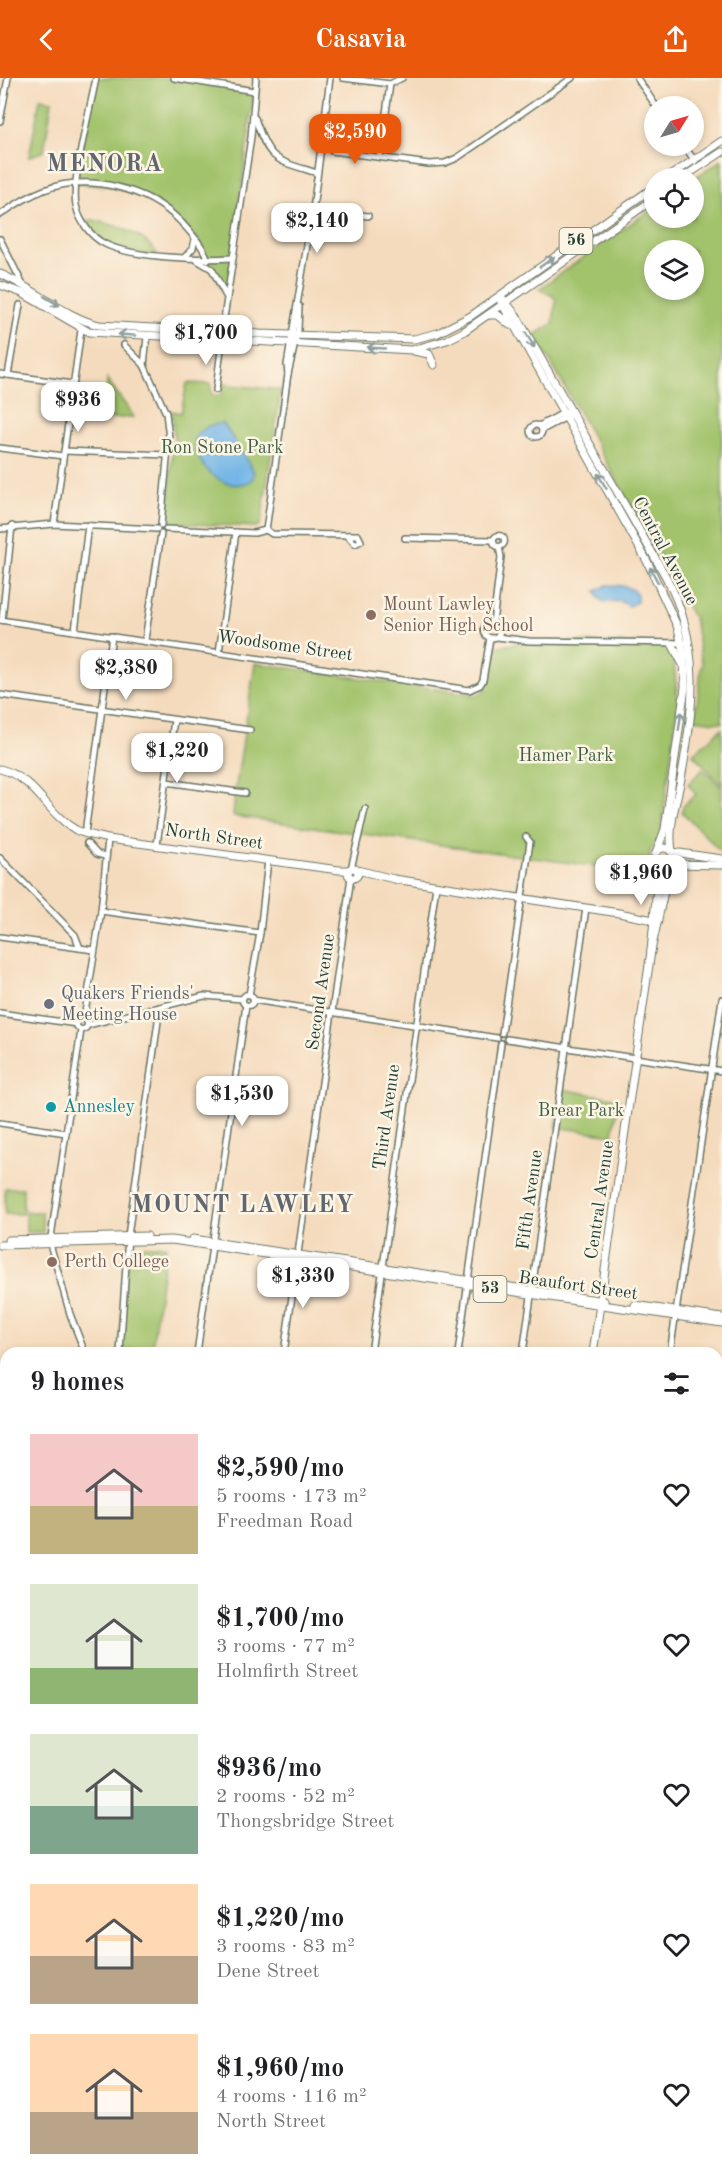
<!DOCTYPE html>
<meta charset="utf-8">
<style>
:root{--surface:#fff;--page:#f6f6f6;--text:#202124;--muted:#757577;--accent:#ea580c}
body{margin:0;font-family:"Old Standard TT",serif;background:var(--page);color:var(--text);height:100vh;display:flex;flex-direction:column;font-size:22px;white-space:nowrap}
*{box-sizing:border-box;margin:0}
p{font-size:20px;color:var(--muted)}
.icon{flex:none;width:33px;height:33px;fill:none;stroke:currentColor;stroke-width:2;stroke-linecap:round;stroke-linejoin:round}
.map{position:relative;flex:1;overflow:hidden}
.sheet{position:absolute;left:0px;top:1269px;width:723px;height:836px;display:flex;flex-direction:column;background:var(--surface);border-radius:18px 18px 0 0;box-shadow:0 3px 9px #0003}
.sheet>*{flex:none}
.needle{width:39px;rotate:53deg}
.buttons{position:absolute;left:644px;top:18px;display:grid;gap:12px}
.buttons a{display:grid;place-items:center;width:60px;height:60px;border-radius:50%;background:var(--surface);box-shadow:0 3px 9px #0003;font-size:30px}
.price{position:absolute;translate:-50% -51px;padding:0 14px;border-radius:12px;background:#fff;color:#222;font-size:20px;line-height:39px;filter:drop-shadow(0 2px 3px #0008)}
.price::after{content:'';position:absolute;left:50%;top:36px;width:18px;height:14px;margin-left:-9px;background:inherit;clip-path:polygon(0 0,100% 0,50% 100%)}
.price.current{background:var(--accent);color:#fff}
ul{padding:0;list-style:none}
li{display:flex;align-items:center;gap:18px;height:150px;padding:0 30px}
li span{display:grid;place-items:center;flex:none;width:168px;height:120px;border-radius:0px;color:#555}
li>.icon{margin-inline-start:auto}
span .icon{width:72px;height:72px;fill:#fffc;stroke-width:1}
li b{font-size:26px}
h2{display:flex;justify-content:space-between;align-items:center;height:72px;padding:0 30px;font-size:26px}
header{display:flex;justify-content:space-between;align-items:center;height:78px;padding:0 30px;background:var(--accent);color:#fff;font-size:27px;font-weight:700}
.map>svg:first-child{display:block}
</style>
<header><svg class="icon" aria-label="back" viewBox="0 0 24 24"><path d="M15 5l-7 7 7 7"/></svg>Casavia<svg class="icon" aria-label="share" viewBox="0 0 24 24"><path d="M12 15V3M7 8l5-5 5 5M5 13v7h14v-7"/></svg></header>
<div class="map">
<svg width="722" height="2104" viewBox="0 0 722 2104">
<rect width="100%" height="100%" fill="#fcf5e5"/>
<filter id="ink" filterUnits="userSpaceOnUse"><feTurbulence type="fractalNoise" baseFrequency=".0167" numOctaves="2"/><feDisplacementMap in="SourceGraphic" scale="12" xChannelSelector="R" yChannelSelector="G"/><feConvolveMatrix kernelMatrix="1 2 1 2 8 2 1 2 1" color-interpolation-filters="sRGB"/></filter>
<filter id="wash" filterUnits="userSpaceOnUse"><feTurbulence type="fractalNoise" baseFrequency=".008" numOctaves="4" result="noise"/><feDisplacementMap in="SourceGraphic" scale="24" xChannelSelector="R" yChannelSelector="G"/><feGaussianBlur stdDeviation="1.35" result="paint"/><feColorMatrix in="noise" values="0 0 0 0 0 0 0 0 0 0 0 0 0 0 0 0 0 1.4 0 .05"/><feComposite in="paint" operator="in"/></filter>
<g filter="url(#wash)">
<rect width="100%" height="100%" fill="#f5dbbe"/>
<g fill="#a2c36c" stroke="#608050" stroke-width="1.5" fill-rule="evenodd">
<path d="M96,0H195L197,3L254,13L227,220L212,191L196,181L207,182C187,149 162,120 123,111C108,107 91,107 76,106Z"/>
<polygon points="40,21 52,23 44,73 29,79"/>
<path d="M722,82V645L695,641L702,585L694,541L550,283L532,258L553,246L556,223L553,218L539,211L654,129V140H693V101ZM654,172H693V212H654Z"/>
<path d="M93,142C118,148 143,154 158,177C120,174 110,170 82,144Z"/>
<polygon points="107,301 134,339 105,341"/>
<polygon points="187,305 211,306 211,317 222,317 222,306 281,312 261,445 257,449 173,445 167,437 174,359 172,333 181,335"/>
<polygon points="529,563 672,566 678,626 660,761 650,773 650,796 233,738 235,714 255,585 477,617 483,614 486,609 492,570"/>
<polygon points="722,650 722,707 693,676"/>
<polygon points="703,691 722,710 722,775 682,734 683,728 696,716 688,706"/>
<polygon points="561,1011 619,1021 613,1057 556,1049"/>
<rect x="5" y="1110" width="18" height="26"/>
<polygon points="26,1134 42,1134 43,1154 26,1154"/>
<polygon points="166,1167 152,1270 119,1272 128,1169"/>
</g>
<g fill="#70b4e6" stroke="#48788d" stroke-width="1.5">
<path d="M223,345L254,394L252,402C225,419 189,384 196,357L208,348Z"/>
<path d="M607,507C618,508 629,506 637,516V524L629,528L620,523C608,525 600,527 596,513Z"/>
<polygon points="0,1925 6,1926 6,2098 244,2098 248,2104 0,2104"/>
</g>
</g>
<g filter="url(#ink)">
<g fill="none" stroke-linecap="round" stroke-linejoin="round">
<defs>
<g id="minor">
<path d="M96,0C91,28 71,102 76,127C79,143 91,159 105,166C133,180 201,182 233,180"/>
<polyline points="174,0 254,13"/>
<polyline points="343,0 390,6 402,0"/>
<polyline points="637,0 656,28"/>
<path d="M255,40C269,84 276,82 317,95"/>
<polyline points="0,43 8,0"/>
<polyline points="684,68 695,83"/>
<polyline points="332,73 429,86 445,85 457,80 572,0"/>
<polyline points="380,79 390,6"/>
<polyline points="313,131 368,138"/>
<path d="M0,137C14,127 28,118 44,112C89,95 148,110 181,144C191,155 203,167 208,182"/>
<polyline points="0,161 22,205"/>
<polyline points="185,179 193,170 195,161"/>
<polyline points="197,182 212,191 226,218"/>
<polyline points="222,254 251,59 256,0"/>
<polyline points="147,259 144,287 166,335 169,360 161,447"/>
<polyline points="124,267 144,287"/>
<polyline points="0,296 73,306"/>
<polyline points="288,296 287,287 313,131 330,0"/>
<polyline points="8,297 20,227"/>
<polyline points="216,312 222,263"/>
<circle cx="536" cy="353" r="6"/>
<polyline points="539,348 567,333"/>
<polyline points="542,352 572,336"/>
<polyline points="0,370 63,378"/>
<polyline points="64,373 167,377"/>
<polyline points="54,446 81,252"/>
<polyline points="0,451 54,446 157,451"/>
<polyline points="166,451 254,455 266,452"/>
<polyline points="266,452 288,296 298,252 299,228"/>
<polyline points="266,452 272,456 358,457 361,463 355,466 348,458"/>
<circle cx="499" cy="463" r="5.5"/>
<polyline points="405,460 493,462"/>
<polyline points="0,542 469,612 480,607 483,602 490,560"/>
<polyline points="2,542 12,448"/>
<circle cx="492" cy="552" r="8"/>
<polyline points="493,545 501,479 499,469"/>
<polyline points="75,553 88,447"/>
<polyline points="497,559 529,563 685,565"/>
<polyline points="145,562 161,456"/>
<polyline points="219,574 236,454"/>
<polyline points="0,617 250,652"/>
<polyline points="166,704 245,715"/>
<polyline points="85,755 112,558"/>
<polyline points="87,765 97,776 105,778"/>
<polyline points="157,767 174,642"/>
<polyline points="0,780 75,857 80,870"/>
<polyline points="351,791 365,731"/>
<polyline points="101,833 260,855"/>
<polyline points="0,859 94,872"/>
<circle cx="248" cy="922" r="5.5"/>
<polyline points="249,917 260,855 268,782"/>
<polyline points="253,922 497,960"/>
<polyline points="0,935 77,946"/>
<circle cx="82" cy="946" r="5.5"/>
<polyline points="84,941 101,833 108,761"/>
<polyline points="88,947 204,918 242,921"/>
<polyline points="81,952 50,1166 70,1236 85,1275"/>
<polyline points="502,955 530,764 526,759"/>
<polyline points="507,961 722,993"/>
<polyline points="0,1045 66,1055"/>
<polyline points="120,1275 128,1158 160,929"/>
<polyline points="197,1275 246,927"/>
<polyline points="284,1275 351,799"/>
<polyline points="371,1275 436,808"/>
<polyline points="458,1275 501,965"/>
<polyline points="523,1275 586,830"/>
<polyline points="670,1275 722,921"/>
<polyline points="0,1344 6,1352"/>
<polyline points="722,1376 722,1381"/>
<polyline points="0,1427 6,1428"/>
<polyline points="717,1450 722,1419"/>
<polyline points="0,1491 6,1491"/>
<polyline points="717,1514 722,1515"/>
<polyline points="0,1555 6,1555"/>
<polyline points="0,1558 6,1559"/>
<polyline points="717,1648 722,1649"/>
<polyline points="0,1774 6,1734"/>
<polyline points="717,1981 722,1953"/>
<polyline points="717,2019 722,1977"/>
<polyline points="451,2098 471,2101"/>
<polyline points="548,2098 549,2104"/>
<polyline points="335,2104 336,2098"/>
<polyline points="628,2104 629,2098"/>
<polyline points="705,2104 706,2098"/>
</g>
<g id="major">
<polyline points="667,100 722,63"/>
<polyline points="682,100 722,74"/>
<path d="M0,196C33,209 66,240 99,247L260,256L414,261L438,255L471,238L654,109"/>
<polyline points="0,207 22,215 89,254 412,272 447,262 463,254 654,121"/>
<path d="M503,221L516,237L666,499C702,566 694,629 681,701C676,726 668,748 672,773"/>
<polyline points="501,224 647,483 678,550 684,577 685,609 665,751 657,773"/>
<polyline points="489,237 498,237 510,247"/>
<polyline points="414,273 429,276 434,287"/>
<polyline points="672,566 683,587"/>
<path d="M0,691C36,700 46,735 76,752C86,757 98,758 108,761L339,792H349"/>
<circle cx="664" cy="779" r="9"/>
<polyline points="672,774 722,781"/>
<polyline points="671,786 722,787"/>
<circle cx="353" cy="795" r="5"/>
<polyline points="357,792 394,801 619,835 658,843"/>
<polyline points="651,873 658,798 655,781"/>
<polyline points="193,1161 604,1223"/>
<polyline points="8,1162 147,1158"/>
<polyline points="0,1167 172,1162 722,1245"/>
<polyline points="635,1227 722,1240"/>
<polyline points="593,1275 651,873 670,786"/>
<polyline points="0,1594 6,1594"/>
<polyline points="717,1795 722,1796"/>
<polyline points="717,1836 722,1837"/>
</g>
<g id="highway">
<polyline points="0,1683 6,1685"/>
<polyline points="717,1989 722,1992"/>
<polyline points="717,1996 722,2000"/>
</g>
</defs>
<use href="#minor" stroke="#6a7464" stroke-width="8"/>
<use href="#major" stroke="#6a7464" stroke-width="9"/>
<use href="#highway" stroke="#6a7464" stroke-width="10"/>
<use href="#minor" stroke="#fff" stroke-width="5"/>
<use href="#major" stroke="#fff" stroke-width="7"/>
<use href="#highway" stroke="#fff" stroke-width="8"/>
<defs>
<g id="rail">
<polyline points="0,1580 6,1580"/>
<polyline points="717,1814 722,1815"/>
</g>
</defs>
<use href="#rail" stroke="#1f3d34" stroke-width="4"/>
<use href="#rail" stroke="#fcf5e5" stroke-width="1.5" stroke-dasharray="4.5" stroke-linecap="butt"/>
</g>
<defs><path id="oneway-shaft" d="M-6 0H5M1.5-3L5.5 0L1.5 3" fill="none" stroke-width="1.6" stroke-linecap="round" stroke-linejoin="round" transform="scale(1.5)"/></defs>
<g stroke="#8f9e9a">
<use href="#oneway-shaft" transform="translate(547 184) rotate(-35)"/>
<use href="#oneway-shaft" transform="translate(52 223) rotate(31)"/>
<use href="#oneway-shaft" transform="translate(127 257) rotate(-176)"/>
<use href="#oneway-shaft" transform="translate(530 262) rotate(60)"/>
<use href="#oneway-shaft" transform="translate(376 270) rotate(-177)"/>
<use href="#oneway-shaft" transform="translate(602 403) rotate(-120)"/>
<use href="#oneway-shaft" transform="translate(654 497) rotate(-118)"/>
<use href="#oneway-shaft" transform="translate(680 643) rotate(-82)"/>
</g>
</g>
<g fill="#8d6e63" stroke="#fcf5e5" stroke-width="2">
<circle cx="371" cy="537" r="6"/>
<circle cx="52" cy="1184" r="6"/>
</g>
<circle fill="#6b7280" stroke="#fcf5e5" stroke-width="2" cx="49" cy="926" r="6"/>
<circle fill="#0f9aa8" stroke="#fcf5e5" stroke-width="2" cx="51" cy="1029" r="6"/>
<g text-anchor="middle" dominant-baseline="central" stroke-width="5" stroke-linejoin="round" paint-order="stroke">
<g fill="#fcf5e5" stroke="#617469" stroke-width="1.5">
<rect x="559.5" y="150" width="33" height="26" rx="4.5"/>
<rect x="473.5" y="1198" width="33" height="26" rx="4.5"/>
</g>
<g font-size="16" font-weight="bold" fill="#1f3d34">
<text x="576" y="163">56</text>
<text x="490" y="1211">53</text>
</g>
<g font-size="18" fill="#405e42" stroke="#fcf5e5">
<text x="222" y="370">Ron Stone Park</text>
<text x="566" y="678">Hamer Park</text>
<text x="581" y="1033">Brear Park</text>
</g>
<g font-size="18" fill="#1f3d34" stroke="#fcf5e5">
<text transform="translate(665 473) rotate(62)">Central Avenue</text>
<text transform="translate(285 568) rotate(8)">Woodsome Street</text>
<text transform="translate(214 759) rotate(8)">North Street</text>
<text transform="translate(321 914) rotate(-82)">Second Avenue</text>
<text transform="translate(387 1039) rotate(-82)">Third Avenue</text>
<text transform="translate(530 1122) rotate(-82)">Fifth Avenue</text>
<text transform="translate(600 1122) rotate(-82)">Central Avenue</text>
<text transform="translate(578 1208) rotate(8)">Beaufort Street</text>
</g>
<g font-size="18" fill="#785e54" stroke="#fcf5e5" text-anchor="start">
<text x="383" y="527">Mount Lawley<tspan x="383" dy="21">Senior High School</tspan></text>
<text x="64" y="1184">Perth College</text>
</g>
<g font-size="18" fill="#5b616d" stroke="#fcf5e5" text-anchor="start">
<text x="61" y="916">Quakers Friends'<tspan x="61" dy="21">Meeting House</tspan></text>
</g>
<g font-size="18" fill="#0d838f" stroke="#fcf5e5" text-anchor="start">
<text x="63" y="1029">Annesley</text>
</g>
<g font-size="24" font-weight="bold" letter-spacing="1.5" fill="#62666f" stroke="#fcf5e5">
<text x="105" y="87">MENORA</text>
<text x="243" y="1128">MOUNT LAWLEY</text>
</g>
</g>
</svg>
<div class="buttons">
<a><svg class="needle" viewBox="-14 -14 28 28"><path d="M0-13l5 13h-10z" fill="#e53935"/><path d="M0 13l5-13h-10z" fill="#757577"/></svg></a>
<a><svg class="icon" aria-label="locate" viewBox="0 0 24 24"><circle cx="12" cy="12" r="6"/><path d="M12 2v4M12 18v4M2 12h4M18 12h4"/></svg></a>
<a><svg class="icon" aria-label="layers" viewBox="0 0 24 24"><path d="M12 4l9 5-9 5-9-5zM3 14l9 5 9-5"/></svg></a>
</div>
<b class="price current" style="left:355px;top:87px">$2,590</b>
<b class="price" style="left:317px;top:176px">$2,140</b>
<b class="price" style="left:206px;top:288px">$1,700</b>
<b class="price" style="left:78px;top:355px">$936</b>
<b class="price" style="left:126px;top:623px">$2,380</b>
<b class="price" style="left:177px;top:706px">$1,220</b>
<b class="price" style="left:641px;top:828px">$1,960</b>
<b class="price" style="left:242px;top:1049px">$1,530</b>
<b class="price" style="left:303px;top:1231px">$1,330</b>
<section class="sheet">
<h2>9 homes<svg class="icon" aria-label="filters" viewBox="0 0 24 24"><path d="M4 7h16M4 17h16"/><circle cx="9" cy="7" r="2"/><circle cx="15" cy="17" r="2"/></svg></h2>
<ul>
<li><span style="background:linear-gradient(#f6c9c9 60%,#c2b280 0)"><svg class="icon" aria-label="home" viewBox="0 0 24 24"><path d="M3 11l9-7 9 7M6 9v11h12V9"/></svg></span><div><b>$2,590/mo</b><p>5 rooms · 173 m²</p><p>Freedman Road</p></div><svg class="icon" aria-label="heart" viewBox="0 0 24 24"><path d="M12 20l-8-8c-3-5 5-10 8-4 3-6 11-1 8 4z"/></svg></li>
<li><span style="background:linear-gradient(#dfe7d0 70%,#8fb573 0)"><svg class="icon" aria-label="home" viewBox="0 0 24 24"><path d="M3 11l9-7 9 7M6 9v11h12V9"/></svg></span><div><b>$1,700/mo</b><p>3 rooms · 77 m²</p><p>Holmfirth Street</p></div><svg class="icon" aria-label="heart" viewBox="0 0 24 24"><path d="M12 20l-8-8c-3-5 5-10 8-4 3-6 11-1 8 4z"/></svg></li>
<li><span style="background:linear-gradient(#dfe7d0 60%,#7fa58c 0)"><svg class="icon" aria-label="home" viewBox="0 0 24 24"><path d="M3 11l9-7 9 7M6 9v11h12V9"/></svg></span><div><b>$936/mo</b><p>2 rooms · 52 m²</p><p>Thongsbridge Street</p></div><svg class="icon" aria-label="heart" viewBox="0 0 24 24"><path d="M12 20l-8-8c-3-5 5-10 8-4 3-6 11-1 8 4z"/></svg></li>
<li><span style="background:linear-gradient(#ffd9b3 60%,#b9a48a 0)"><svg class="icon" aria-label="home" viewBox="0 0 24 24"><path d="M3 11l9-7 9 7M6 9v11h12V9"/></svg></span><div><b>$1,220/mo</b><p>3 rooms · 83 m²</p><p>Dene Street</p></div><svg class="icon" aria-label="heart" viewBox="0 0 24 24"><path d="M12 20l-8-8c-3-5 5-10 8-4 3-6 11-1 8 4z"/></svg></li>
<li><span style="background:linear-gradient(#ffd9b3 65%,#b9a48a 0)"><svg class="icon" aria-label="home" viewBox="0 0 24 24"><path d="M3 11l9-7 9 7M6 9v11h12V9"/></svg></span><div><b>$1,960/mo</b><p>4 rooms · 116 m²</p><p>North Street</p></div><svg class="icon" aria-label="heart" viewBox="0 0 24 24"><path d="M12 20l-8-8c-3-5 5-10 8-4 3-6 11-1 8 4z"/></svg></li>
</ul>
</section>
</div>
